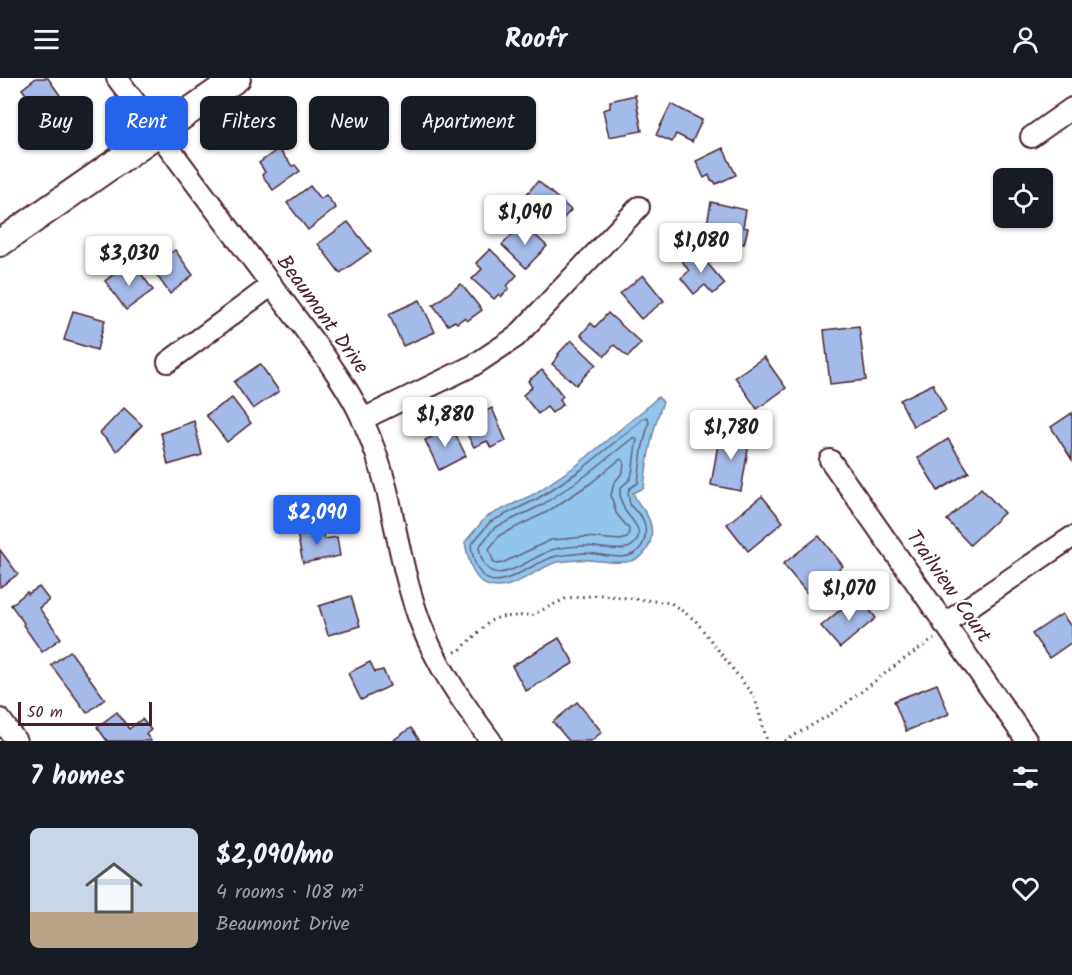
<!DOCTYPE html>
<meta charset="utf-8">
<style>
:root{--surface:#171b24;--page:#242831;--text:#f1f3f6;--muted:#9ea1a6;--accent:#2563eb}
body{margin:0;font-family:Kalam,sans-serif;background:var(--page);color:var(--text);height:100vh;display:flex;flex-direction:column;font-size:22px;white-space:nowrap}
*{box-sizing:border-box;margin:0}
p{font-size:20px;color:var(--muted)}
.icon{flex:none;width:33px;height:33px;fill:none;stroke:currentColor;stroke-width:2;stroke-linecap:round;stroke-linejoin:round}
.map{position:relative;height:663px;overflow:hidden}
.drawer{display:flex;flex-direction:column;background:var(--surface);flex:1}
.drawer>*{flex:none}
.top-card{position:absolute;left:18px;top:18px;width:600px;height:54px;display:flex;gap:12px}
.tools{position:absolute;left:993px;top:90px;display:grid;gap:12px}
.tools a{display:grid;place-items:center;width:60px;height:60px;border-radius:9px;background:var(--surface);box-shadow:0 2px 4px #0004;font-size:30px}
.scale{position:absolute;left:18px;bottom:15px;width:134px;box-sizing:border-box;padding-left:6px;border:3px solid #4a1f2b;border-top:0;font-size:16px;line-height:21px;white-space:nowrap;color:#4a1f2b;-webkit-text-stroke:4px #fff;paint-order:stroke}
.price{position:absolute;translate:-50% -51px;padding:0 14px;border-radius:6px;background:#fff;color:#222;font-size:20px;line-height:39px;filter:drop-shadow(0 2px 3px #0008)}
.price::after{content:'';position:absolute;left:50%;top:36px;width:18px;height:14px;margin-left:-9px;background:inherit;clip-path:polygon(0 0,100% 0,50% 100%)}
.price.selected{background:var(--accent);color:#fff}
ul{padding:0;list-style:none}
li{display:flex;align-items:center;gap:18px;height:150px;padding:0 30px}
li span{display:grid;place-items:center;flex:none;width:168px;height:120px;border-radius:9px;color:#555}
li>.icon{margin-inline-start:auto}
span .icon{width:72px;height:72px;fill:#fffc;stroke-width:1}
li b{font-size:26px}
h2{display:flex;justify-content:space-between;align-items:center;height:72px;padding:0 30px;font-size:26px}
.pill{padding:0 21px;border-radius:9px;background:var(--surface);box-shadow:0 2px 4px #0004;font-size:21px;line-height:54px}
.pill.selected{background:var(--accent);color:#fff}
header{display:flex;justify-content:space-between;align-items:center;height:78px;padding:0 30px;background:var(--surface);font-size:27px;font-weight:600}
.map>svg:first-child{display:block}
</style>
<header><svg class="icon" aria-label="menu" viewBox="0 0 24 24"><path d="M4 6h16M4 12h16M4 18h16"/></svg>Roofr<svg class="icon" aria-label="person" viewBox="0 0 24 24"><circle cx="12" cy="8" r="4"/><path d="M4 21q1-7 8-7t8 7"/></svg></header>
<div class="map">
<svg width="1072" height="663" viewBox="0 0 1072 663">
<rect width="100%" height="100%" fill="#fff"/>
<filter id="ink" filterUnits="userSpaceOnUse"><feTurbulence type="fractalNoise" baseFrequency=".0167" numOctaves="2"/><feDisplacementMap in="SourceGraphic" scale="12" xChannelSelector="R" yChannelSelector="G"/><feConvolveMatrix kernelMatrix="1 2 1 2 8 2 1 2 1" color-interpolation-filters="sRGB"/></filter>
<g filter="url(#ink)">
<path fill="#90c5ed" stroke="#74839f" stroke-width="1.5" d="M658,319L663,324C652,352 647,380 644,410L633,415C637,425 639,426 645,434C653,445 654,461 646,473C633,493 598,480 577,482C570,483 561,483 554,485C539,491 525,502 509,507C477,517 469,489 465,464L486,439L534,416L577,387L646,330Z"/>
<g fill="none" stroke-linecap="round" stroke-linejoin="round">
<g stroke="#666179" stroke-width="1.5">
<path d="M647,339L649,343L642,372L638,405L630,410L628,415C629,419 629,425 631,428C634,432 638,435 641,438C647,447 647,460 641,469C629,487 602,475 585,475C575,476 562,476 553,479C519,491 480,532 471,467L490,444L537,421L581,392L644,340Z"/>
<path d="M634,359L637,362C634,372 634,391 631,399C629,406 619,405 620,417C621,422 623,430 626,434C633,443 645,454 634,466C624,477 595,467 581,468C571,469 558,469 549,473C523,484 486,518 479,469L494,450L542,427L585,398Z"/>
<polygon points="622,381 624,384 623,394 614,405 611,417 616,435 629,451 629,456 627,460 620,462 586,459 551,462 502,485 497,486 494,485 489,471 500,457 547,434 591,405 619,382"/>
</g>
</g>
<g fill="#a4bae8" stroke="#4a1f2b" stroke-width="1.5">
<polygon points="36,0 48,0 64,23 63,24 70,34 50,49 22,11"/>
<polygon points="635,17 642,53 609,59 603,32 610,30 610,23"/>
<polygon points="671,26 702,42 692,64 676,56 672,64 656,57"/>
<polygon points="723,70 736,97 716,106 714,103 711,103 709,97 704,100 696,83"/>
<polygon points="278,71 292,88 295,87 300,93 273,112 262,97 265,94 259,85"/>
<polygon points="538,103 571,132 550,155 518,126"/>
<polygon points="310,108 320,121 326,117 336,130 308,152 287,125"/>
<polygon points="711,124 746,132 743,149 748,150 744,166 705,158"/>
<polygon points="348,144 371,173 340,195 318,166"/>
<polygon points="523,146 547,168 526,190 502,167"/>
<polygon points="490,171 517,197 507,208 509,210 501,219 499,216 494,221 472,201 482,191 476,185"/>
<polygon points="175,172 193,197 170,216 151,189"/>
<polygon points="696,172 725,206 713,216 705,207 694,216 681,200 689,193 682,183"/>
<polygon points="137,190 153,212 126,232 105,203 119,192 126,198"/>
<polygon points="643,197 664,223 641,241 620,216"/>
<polygon points="461,206 482,232 467,243 464,240 457,245 455,243 448,247 433,227"/>
<polygon points="420,222 435,254 403,268 389,236"/>
<polygon points="73,233 105,242 97,272 64,262"/>
<polygon points="608,235 641,265 628,279 614,267 605,278 581,257 591,245 595,249"/>
<polygon points="859,248 866,302 830,306 824,252"/>
<polygon points="571,262 596,286 576,307 552,286 559,277 558,276"/>
<polygon points="764,279 786,310 757,331 735,299"/>
<polygon points="260,286 279,313 253,331 234,304"/>
<polygon points="542,292 563,318 560,321 563,326 552,335 547,329 538,336 523,317 532,309 528,303"/>
<polygon points="933,306 946,333 913,348 900,322"/>
<polygon points="232,320 251,345 227,364 206,337"/>
<polygon points="124,330 142,347 117,373 100,355"/>
<polygon points="492,330 506,363 491,370 487,363 474,369 461,345"/>
<polygon points="1072,335 1072,382 1051,349"/>
<polygon points="194,343 202,377 168,387 161,355"/>
<polygon points="452,349 466,378 439,392 425,362"/>
<polygon points="720,354 750,359 741,413 711,407"/>
<polygon points="948,361 969,394 938,413 918,380"/>
<polygon points="981,410 1004,435 970,467 947,442"/>
<polygon points="762,418 783,444 748,473 727,446"/>
<polygon points="322,450 324,461 337,459 340,478 303,485 297,455"/>
<polygon points="819,458 843,488 808,516 783,486"/>
<polygon points="0,472 18,496 0,509"/>
<polygon points="39,509 49,522 39,530 61,560 42,574 23,547 24,545 11,527 27,514 28,516"/>
<polygon points="858,517 876,540 840,570 821,548"/>
<polygon points="351,518 360,548 328,557 319,528"/>
<polygon points="1062,536 1072,550 1072,564 1049,580 1032,556"/>
<polygon points="559,560 574,585 526,613 512,588"/>
<polygon points="70,573 105,621 87,635 51,587"/>
<polygon points="370,584 375,594 383,592 390,608 361,622 348,595"/>
<polygon points="937,606 949,636 906,653 894,623"/>
<polygon points="577,624 602,654 591,663 569,663 553,644"/>
<polygon points="117,634 129,651 142,641 151,652 146,656 151,663 107,663 97,649"/>
<polygon points="411,650 420,663 392,663"/>
</g>
<g fill="none" stroke-linecap="round" stroke-linejoin="round">
<defs>
<g id="minor">
<path d="M117,0L326,280C339,300 354,320 363,343C373,365 381,389 387,412C397,456 404,499 419,541C435,586 463,625 491,663"/>
<polyline points="1031,59 1072,30"/>
<polyline points="168,284 272,207"/>
<polyline points="363,341 474,287 516,259 639,129"/>
<polyline points="830,382 1027,663"/>
<polyline points="944,546 1072,459"/>
<polyline points="0,641 16,663"/>
</g>
<polyline id="tertiary" points="0,165 237,0"/>
</defs>
<use href="#minor" stroke="#4a1f2b" stroke-width="24"/>
<use href="#tertiary" stroke="#4a1f2b" stroke-width="30"/>
<g stroke="#4a1f2b" stroke-width="3" stroke-dasharray="1.5 4.5" stroke-linecap="butt">
<polyline points="455,574 460,572 490,543 500,539 532,537 567,520 601,517 671,525 695,542 755,620 767,663"/>
<polyline points="785,663 836,633 900,584 934,561"/>
</g>
<use href="#minor" stroke="#fff" stroke-width="20"/>
<use href="#tertiary" stroke="#fff" stroke-width="26"/>
</g>
</g>
<g text-anchor="middle" dominant-baseline="central" stroke-width="4.5" stroke-linejoin="round" paint-order="stroke">
<g font-size="21" fill="#4a1f2b" stroke="#fff">
<text transform="translate(322 237) rotate(54)">Beaumont Drive</text>
<text transform="translate(948 509) rotate(55)">Trailview Court</text>
</g>
</g>
</svg>
<div class="tools">
<a><svg class="icon" aria-label="locate" viewBox="0 0 24 24"><circle cx="12" cy="12" r="6"/><path d="M12 2v4M12 18v4M2 12h4M18 12h4"/></svg></a>
</div>
<div class="scale">50 m</div>
<b class="price" style="left:525px;top:168px">$1,090</b>
<b class="price" style="left:701px;top:196px">$1,080</b>
<b class="price" style="left:129px;top:209px">$3,030</b>
<b class="price" style="left:445px;top:370px">$1,880</b>
<b class="price" style="left:731px;top:383px">$1,780</b>
<b class="price selected" style="left:317px;top:468px">$2,090</b>
<b class="price" style="left:849px;top:544px">$1,070</b>
<div class="top-card">
<a class="pill">Buy</a>
<a class="pill selected">Rent</a>
<a class="pill">Filters</a>
<a class="pill">New</a>
<a class="pill">Apartment</a>
</div>
</div>
<section class="drawer">
<h2>7 homes<svg class="icon" aria-label="filters" viewBox="0 0 24 24"><path d="M4 7h16M4 17h16"/><circle cx="9" cy="7" r="2"/><circle cx="15" cy="17" r="2"/></svg></h2>
<ul>
<li><span style="background:linear-gradient(#c9d6e8 70%,#b9a48a 0)"><svg class="icon" aria-label="home" viewBox="0 0 24 24"><path d="M3 11l9-7 9 7M6 9v11h12V9"/></svg></span><div><b>$2,090/mo</b><p>4 rooms · 108 m²</p><p>Beaumont Drive</p></div><svg class="icon" aria-label="heart" viewBox="0 0 24 24"><path d="M12 20l-8-8c-3-5 5-10 8-4 3-6 11-1 8 4z"/></svg></li>
</ul>
</section>
